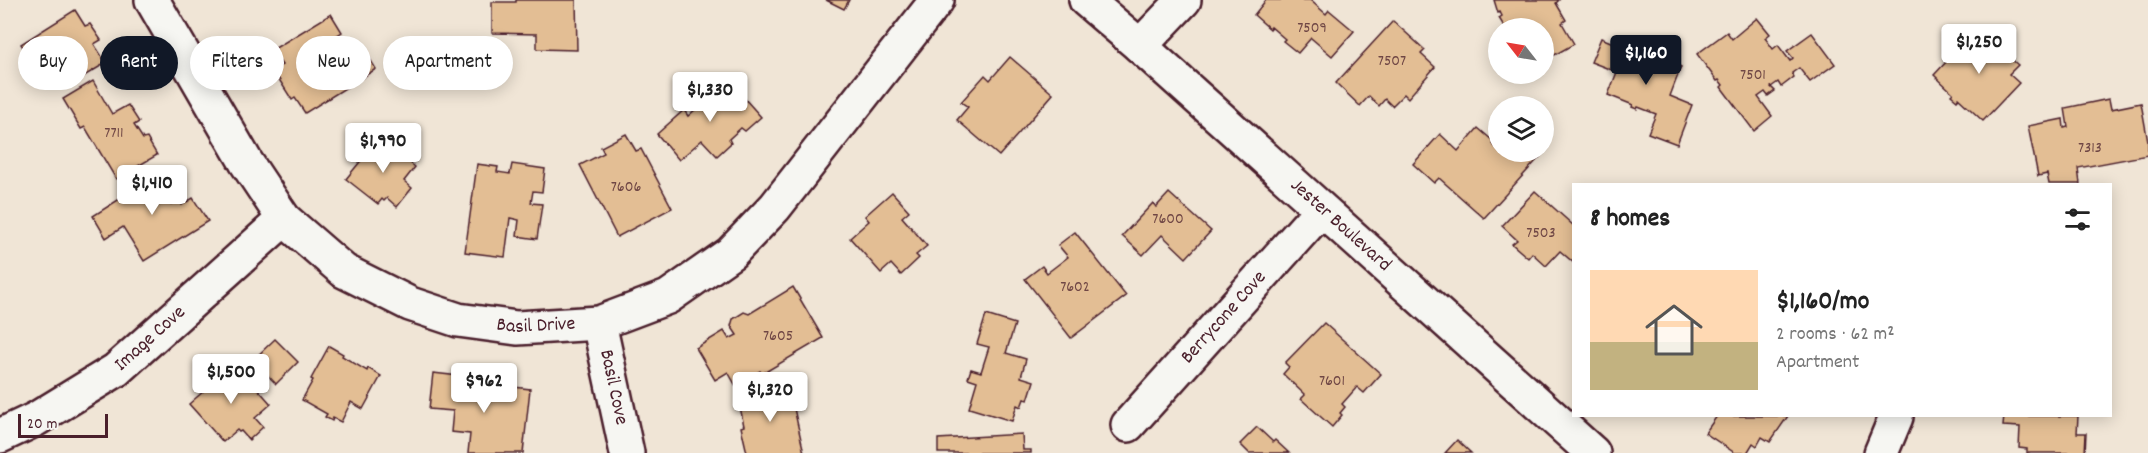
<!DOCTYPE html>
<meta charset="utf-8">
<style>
:root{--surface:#fff;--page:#f2f2f2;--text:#222;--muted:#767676;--accent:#111827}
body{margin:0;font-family:Dekko,sans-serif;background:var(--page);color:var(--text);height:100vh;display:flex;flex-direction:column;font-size:22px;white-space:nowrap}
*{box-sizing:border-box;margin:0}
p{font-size:20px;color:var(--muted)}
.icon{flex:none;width:33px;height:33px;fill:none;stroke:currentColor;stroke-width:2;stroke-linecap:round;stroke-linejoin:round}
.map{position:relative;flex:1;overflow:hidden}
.details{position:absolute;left:1572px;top:183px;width:540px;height:234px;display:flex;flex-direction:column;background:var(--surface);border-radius:0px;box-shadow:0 3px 15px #0003}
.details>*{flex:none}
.banner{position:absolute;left:18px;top:36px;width:570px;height:54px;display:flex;gap:12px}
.needle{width:39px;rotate:301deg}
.tools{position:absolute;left:1488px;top:18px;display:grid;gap:12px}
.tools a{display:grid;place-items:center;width:66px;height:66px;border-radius:50%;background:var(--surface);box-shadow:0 3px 15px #0003;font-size:30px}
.scale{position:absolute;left:18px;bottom:15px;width:90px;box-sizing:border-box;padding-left:6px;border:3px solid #4a1f2b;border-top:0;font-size:16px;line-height:21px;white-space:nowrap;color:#4a1f2b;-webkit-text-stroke:4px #f6f6f2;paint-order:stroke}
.price{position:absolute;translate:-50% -51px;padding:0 14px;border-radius:6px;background:#fff;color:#222;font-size:20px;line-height:39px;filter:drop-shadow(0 2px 3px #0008)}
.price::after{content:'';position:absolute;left:50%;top:36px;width:18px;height:14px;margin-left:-9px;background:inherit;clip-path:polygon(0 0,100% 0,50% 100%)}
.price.selected{background:var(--accent);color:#fff}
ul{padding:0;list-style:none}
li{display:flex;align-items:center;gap:18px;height:150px;padding:0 18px}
li span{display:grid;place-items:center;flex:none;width:168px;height:120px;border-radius:0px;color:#555}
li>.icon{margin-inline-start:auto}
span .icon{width:72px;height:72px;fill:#fffc;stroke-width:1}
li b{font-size:26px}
h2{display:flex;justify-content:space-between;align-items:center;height:72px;padding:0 18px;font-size:26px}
.tag{padding:0 21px;border-radius:27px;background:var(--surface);box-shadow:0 3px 15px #0003;font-size:21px;line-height:54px}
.tag.selected{background:var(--accent);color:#fff}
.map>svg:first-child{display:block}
</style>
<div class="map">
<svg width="2148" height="453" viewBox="0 0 2148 453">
<rect width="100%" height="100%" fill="#f0e5d6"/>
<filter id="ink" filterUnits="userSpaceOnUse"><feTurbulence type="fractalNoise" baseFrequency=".0167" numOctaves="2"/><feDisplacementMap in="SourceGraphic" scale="12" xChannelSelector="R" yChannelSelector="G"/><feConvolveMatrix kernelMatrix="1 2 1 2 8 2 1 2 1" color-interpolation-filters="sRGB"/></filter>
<g filter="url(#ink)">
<g fill="#e3be94" stroke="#4a1f2b" stroke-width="1.5">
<polygon points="516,0 576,0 577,50 537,49 537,34 492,33 492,2 516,2"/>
<polygon points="826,0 849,0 844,9"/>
<polygon points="1266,0 1310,0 1326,14 1329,10 1354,31 1332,56 1311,38 1298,53 1283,41 1285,39 1271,27 1270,29 1254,15"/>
<polygon points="1494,0 1559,0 1556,3 1566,20 1562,23 1574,44 1544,61 1544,28 1505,28 1499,18 1502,16 1500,12 1498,13"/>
<polygon points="75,10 85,26 90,24 101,40 94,44 106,63 74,82 62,63 39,78 35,72 38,70 21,44"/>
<polygon points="331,14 342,32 336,36 344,49 339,52 342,56 344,54 345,57 362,46 376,69 305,113 295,98 292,100 273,70 282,65 272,50"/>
<polygon points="1757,18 1770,34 1765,38 1773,49 1778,45 1790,61 1793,58 1787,51 1812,33 1835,64 1810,82 1799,68 1792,73 1794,77 1781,87 1778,82 1771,87 1775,91 1768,96 1765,92 1758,97 1772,116 1754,131 1721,87 1723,85 1719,80 1717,81 1697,54 1727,32 1732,39"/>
<polygon points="1393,21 1425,50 1421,54 1435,67 1408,98 1404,94 1392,106 1385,99 1379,106 1369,96 1360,106 1336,83"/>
<polygon points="1977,29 2018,65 2009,74 2019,83 1983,121 1958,98 1957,100 1951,95 1953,93 1934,75"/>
<polygon points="1601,38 1628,49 1629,46 1647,53 1647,51 1681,67 1670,96 1692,105 1677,144 1648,133 1656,114 1638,107 1637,109 1632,107 1633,105 1608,95 1617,72 1591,62"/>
<polygon points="1010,57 1053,94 999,156 957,120 968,107 961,102 985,75 990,80"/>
<polygon points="728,80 761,117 745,131 741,128 729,139 731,143 717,156 702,140 679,160 657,134 684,110 688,116"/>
<polygon points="93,81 112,114 128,105 139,122 134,125 143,139 147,138 157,155 131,170 135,176 130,179 127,173 116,179 85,127 81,129 63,99"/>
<polygon points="2109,99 2111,109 2141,103 2148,142 2148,155 2078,168 2080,184 2049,184 2047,174 2038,176 2028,126 2063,119 2064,128 2068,127 2065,108"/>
<polygon points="1478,128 1493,141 1492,144 1502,153 1504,152 1544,152 1544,143 1548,148 1484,218 1439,178 1434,183 1413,164 1440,134 1458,151"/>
<polygon points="626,134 636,151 641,149 672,208 617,237 580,165 604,153 601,147"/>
<polygon points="381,136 415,167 404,181 412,188 397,207 387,198 384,201 382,199 378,204 346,179"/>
<polygon points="477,164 498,167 497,172 510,174 512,164 545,169 542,192 533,191 531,203 542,204 537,239 517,236 519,220 510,218 505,257 465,252"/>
<polygon points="165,170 179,191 167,198 171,204 179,199 182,205 193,198 208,221 144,261 123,227 106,238 93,216"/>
<polygon points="1535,191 1574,226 1574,263 1560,251 1546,266 1532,253 1528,258 1512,244 1517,240 1502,226"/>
<polygon points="892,192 909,211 902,217 927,246 916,255 919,258 901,275 891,264 881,273 850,238 869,221 865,216"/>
<polygon points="1169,193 1211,231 1186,258 1162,235 1143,255 1122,236 1153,203 1156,207"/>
<polygon points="1075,232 1126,296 1071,338 1025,279 1042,266 1047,273 1068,257 1058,245"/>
<polygon points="793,287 823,338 762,374 760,371 748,378 751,382 743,387 741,383 736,386 728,372 715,380 696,348 724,331 729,339 737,335 731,326 733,319 744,312 749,314"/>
<polygon points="986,315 1015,324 1006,353 1026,359 1021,377 1034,381 1028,400 1024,399 1021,407 1017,405 1012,421 969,408 977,381 968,378 971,369 981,372 989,347 977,344"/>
<polygon points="1324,323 1381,374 1364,393 1357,387 1342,404 1345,407 1340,413 1342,415 1332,427 1301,399 1305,395 1283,374 1289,367 1285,363"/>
<polygon points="275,339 298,362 276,384 253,360"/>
<polygon points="329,346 343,354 342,356 367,371 368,368 381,376 363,409 351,402 341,422 333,418 332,421 325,417 327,414 302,400 313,380 311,379"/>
<polygon points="236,364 271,404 255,418 263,427 249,440 241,431 239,432 237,430 223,442 189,404 213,383 211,381 221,372 224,374"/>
<polygon points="433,373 459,376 457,389 479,391 480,383 530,389 523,453 468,453 470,434 451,432 453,411 429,409"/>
<polygon points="789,386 804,453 747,453 741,427 744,426 738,397"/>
<polygon points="1717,416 1788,416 1770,442 1762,437 1757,446 1753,443 1747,453 1735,453 1705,433"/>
<polygon points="2004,416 2078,416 2077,433 2086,433 2085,453 2027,453 2027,449 2019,448 2020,427 2003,426"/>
<polygon points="1257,427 1273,442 1275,440 1289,453 1249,453 1240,444"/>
<polygon points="1022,434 1023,450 1031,450 1031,453 938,453 938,439"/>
<polygon points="1457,440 1471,453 1445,453"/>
</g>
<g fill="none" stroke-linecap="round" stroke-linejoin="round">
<defs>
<g id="street">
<path id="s1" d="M152,0L246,162L284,219L344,271L410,304L458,320L517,328L599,323L668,297L731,253L775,207L937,0"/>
<polyline points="1140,46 1184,0"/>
<path id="s2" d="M599,323L627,453"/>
<path id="s3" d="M1128,425L1321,210"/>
<path id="s4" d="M0,436L36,419L116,370L284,219"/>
<polyline points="1881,453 1896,417"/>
</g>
<g id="secondary">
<path id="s5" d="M1086,0L1140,46L1593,453"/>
</g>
</defs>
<use href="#street" stroke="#4a1f2b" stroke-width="38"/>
<use href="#secondary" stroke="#4a1f2b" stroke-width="38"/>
<use href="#street" stroke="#f6f6f2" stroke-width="33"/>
<use href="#secondary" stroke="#f6f6f2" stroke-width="33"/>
</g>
</g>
<g text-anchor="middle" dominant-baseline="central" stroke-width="5" stroke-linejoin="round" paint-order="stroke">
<g font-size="16" fill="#704745">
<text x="1312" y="28">7509</text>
<text x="1392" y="61">7507</text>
<text x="1753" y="75">7501</text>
<text x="114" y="133">7711</text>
<text x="2090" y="148">7313</text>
<text x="626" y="187">7606</text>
<text x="1168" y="219">7600</text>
<text x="1541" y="233">7503</text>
<text x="1075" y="287">7602</text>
<text x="778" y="336">7605</text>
<text x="1332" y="381">7601</text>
</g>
<g font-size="20" fill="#4a1f2b" stroke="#f6f6f2">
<text stroke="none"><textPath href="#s5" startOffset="340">Jester Boulevard</textPath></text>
<text stroke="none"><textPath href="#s3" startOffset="144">Berrycone Cove</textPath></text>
<text stroke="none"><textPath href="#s1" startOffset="538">Basil Drive</textPath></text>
<text stroke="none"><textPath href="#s4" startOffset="180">Image Cove</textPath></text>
<text stroke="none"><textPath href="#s2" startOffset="66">Basil Cove</textPath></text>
</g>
</g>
</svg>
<div class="tools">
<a><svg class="needle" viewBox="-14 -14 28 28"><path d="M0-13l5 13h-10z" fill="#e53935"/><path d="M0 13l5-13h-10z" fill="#767676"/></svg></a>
<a><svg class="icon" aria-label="layers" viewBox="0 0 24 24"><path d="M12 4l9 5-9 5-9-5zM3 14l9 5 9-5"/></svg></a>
</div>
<div class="scale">20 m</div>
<b class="price" style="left:1979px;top:75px">$1,250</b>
<b class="price selected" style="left:1646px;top:86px">$1,160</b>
<b class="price" style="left:710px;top:123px">$1,330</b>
<b class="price" style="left:383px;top:174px">$1,990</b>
<b class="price" style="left:152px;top:216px">$1,410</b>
<b class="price" style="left:231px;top:405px">$1,500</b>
<b class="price" style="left:484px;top:414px">$962</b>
<b class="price" style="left:770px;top:423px">$1,320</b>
<div class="banner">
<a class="tag">Buy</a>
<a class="tag selected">Rent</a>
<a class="tag">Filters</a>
<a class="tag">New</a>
<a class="tag">Apartment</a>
</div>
<section class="details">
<h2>8 homes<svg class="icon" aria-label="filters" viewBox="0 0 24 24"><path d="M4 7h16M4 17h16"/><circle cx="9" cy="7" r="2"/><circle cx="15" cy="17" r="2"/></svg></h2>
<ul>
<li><span style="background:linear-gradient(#ffd9b3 60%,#c2b280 0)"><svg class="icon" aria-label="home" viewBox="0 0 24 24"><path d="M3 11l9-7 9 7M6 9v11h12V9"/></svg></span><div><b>$1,160/mo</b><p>2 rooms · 62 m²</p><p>Apartment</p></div></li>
</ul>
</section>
</div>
